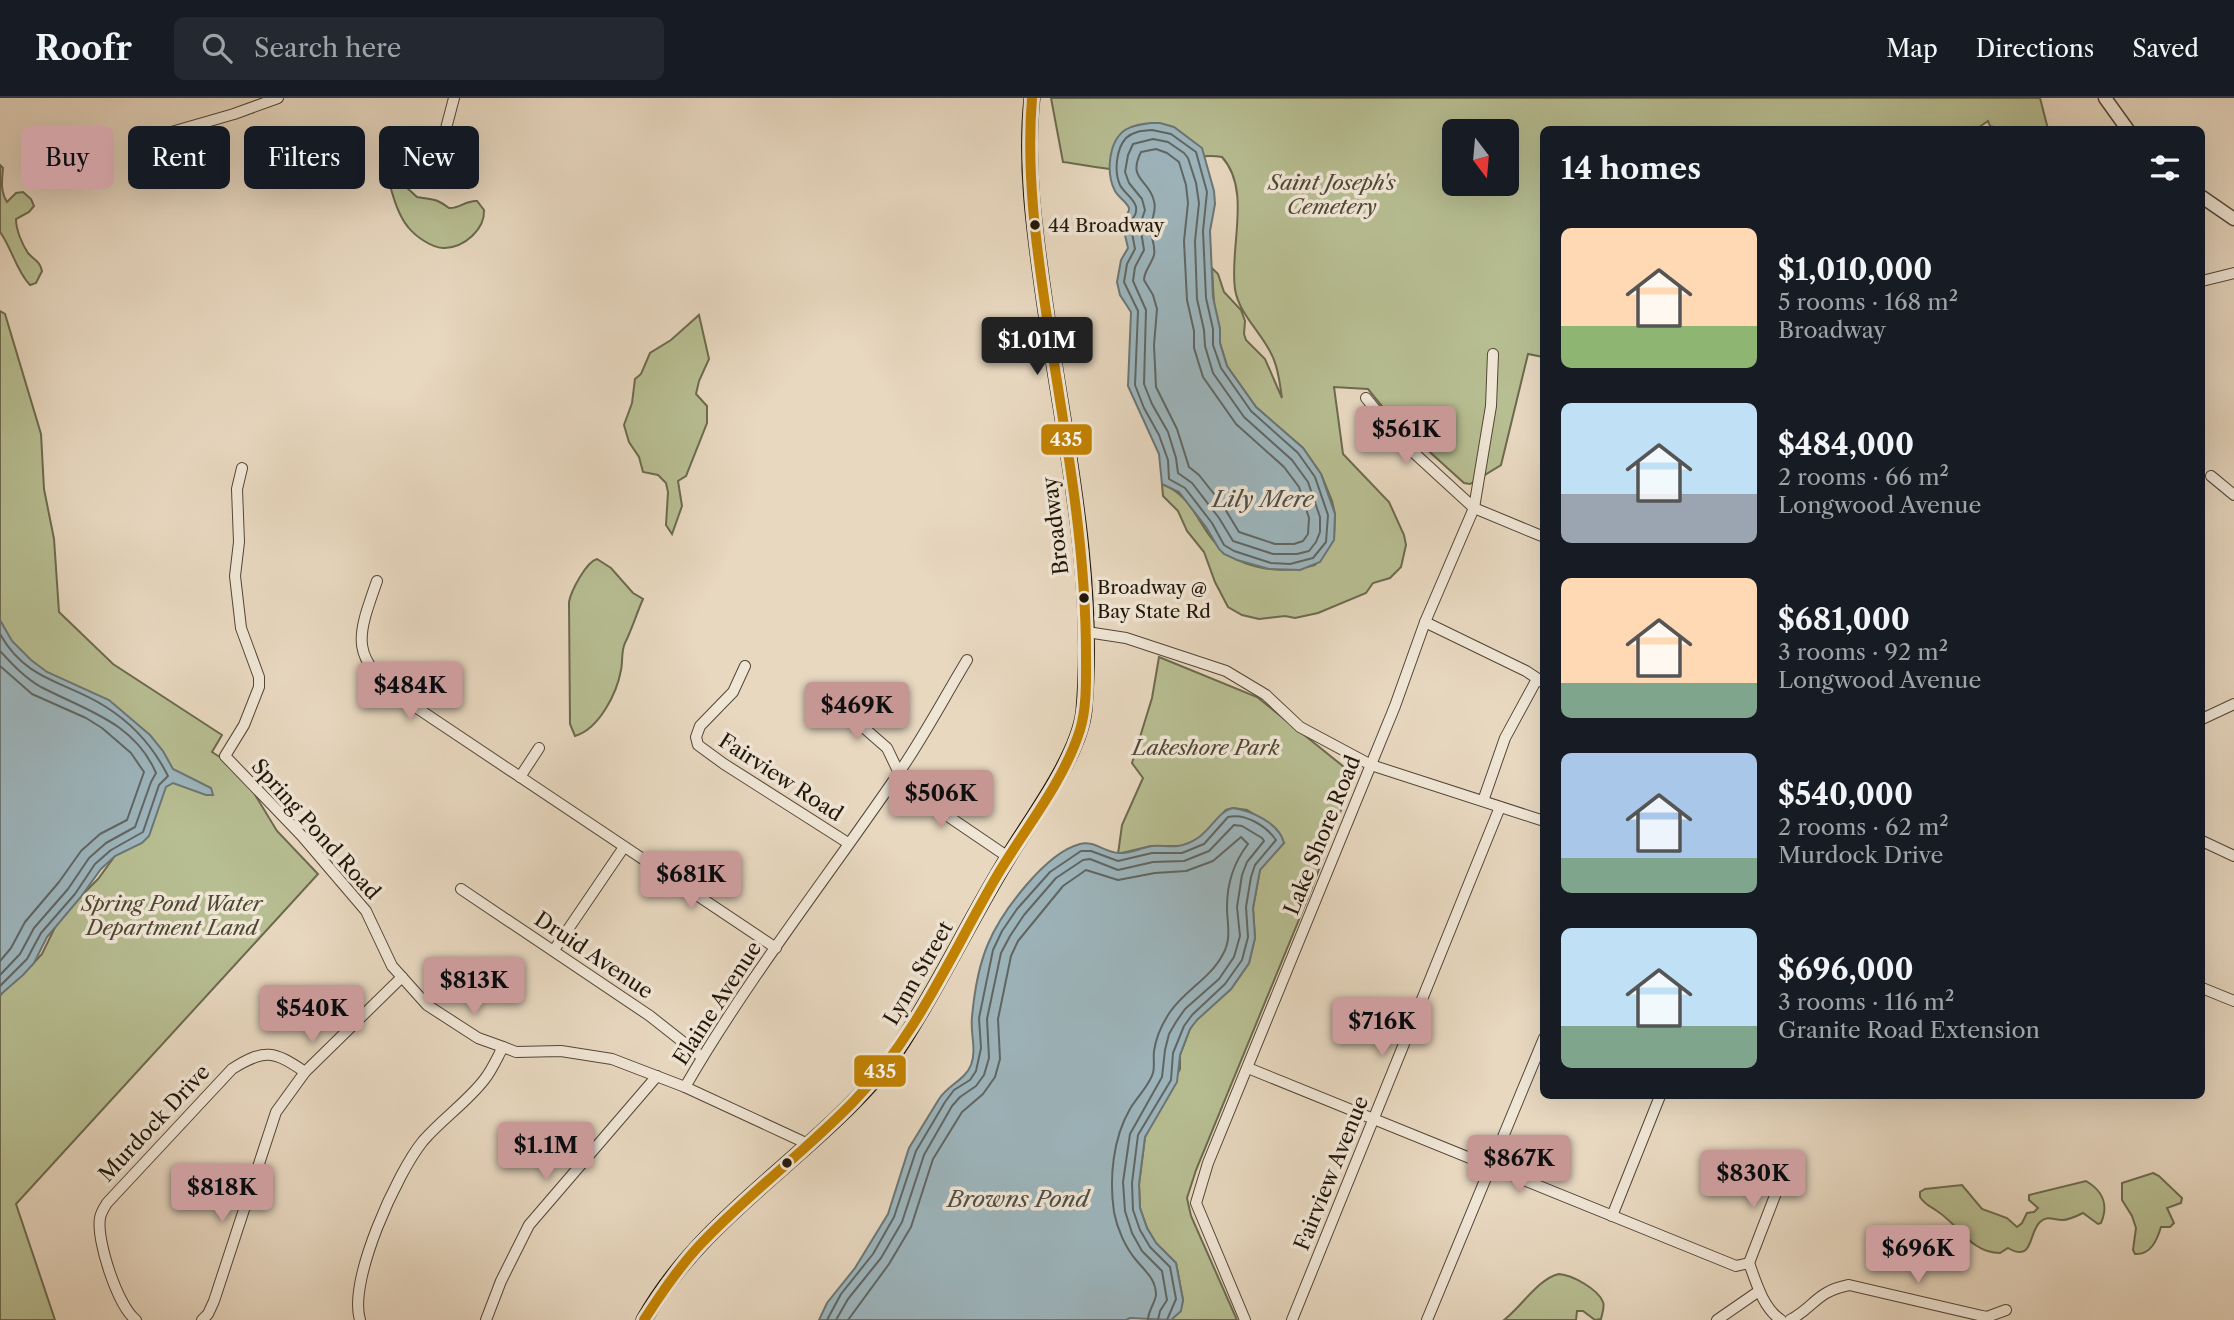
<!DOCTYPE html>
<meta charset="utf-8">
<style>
:root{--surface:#171b24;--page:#242831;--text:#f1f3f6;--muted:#9ea1a6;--line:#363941;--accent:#c59692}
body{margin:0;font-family:"Libre Caslon Text",serif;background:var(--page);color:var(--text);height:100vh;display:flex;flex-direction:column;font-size:26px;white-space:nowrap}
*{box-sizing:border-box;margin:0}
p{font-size:23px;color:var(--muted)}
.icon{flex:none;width:38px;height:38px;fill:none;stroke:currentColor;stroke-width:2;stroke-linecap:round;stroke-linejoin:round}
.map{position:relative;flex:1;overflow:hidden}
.drawer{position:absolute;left:1540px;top:28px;width:665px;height:973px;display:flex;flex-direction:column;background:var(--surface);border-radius:10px;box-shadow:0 7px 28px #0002}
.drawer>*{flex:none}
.top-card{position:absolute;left:21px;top:28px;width:665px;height:63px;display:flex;gap:14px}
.needle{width:46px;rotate:164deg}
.tools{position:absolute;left:1442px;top:21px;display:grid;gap:14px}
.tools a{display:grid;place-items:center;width:77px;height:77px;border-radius:10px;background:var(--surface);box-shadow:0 7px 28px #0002;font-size:35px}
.price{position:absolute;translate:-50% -60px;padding:0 16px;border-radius:7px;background:var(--accent);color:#111;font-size:23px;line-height:46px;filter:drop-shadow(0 2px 4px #0008)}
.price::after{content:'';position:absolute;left:50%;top:42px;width:21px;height:16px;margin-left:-10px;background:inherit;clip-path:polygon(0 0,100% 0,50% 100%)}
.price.active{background:#222;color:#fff}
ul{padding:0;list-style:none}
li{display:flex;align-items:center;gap:21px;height:175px;padding:0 21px}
li span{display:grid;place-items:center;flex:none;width:196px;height:140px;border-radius:10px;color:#555}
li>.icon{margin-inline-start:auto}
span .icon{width:84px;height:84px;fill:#fffc;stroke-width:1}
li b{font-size:30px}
h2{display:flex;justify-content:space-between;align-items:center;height:84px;padding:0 21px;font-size:30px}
.pill{padding:0 24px;border-radius:10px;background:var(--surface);box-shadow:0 7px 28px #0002;font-size:24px;line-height:63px}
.pill.active{background:var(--accent);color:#111}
header{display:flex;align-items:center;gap:42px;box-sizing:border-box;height:98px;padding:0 35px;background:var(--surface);border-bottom:2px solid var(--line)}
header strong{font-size:33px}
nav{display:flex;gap:38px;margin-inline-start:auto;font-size:24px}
.search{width:490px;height:63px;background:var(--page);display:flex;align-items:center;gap:18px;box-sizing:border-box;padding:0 24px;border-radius:10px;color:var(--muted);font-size:26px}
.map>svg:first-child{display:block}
</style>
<header>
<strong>Roofr</strong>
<div class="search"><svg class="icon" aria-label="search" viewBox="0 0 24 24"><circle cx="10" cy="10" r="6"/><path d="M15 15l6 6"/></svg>Search here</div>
<nav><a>Map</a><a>Directions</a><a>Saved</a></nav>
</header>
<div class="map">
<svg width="2234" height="1222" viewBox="0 0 2234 1222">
<rect width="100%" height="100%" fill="#e8d8c0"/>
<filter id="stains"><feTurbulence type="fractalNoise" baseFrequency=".00286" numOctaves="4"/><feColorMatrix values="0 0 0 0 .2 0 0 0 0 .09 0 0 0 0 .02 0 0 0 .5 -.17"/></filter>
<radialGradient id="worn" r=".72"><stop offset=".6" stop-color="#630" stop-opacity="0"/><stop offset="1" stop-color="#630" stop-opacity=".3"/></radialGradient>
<g fill="#b7be92" stroke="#6c6a4e" stroke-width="2" fill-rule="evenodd">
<path d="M1051,0H2040L2048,31H2001L1990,28L1988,23L1975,32H1544L1543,259L1528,256L1501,367L1470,386L1464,385L1389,317L1368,291L1334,289L1343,356L1389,404L1404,437L1406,447L1401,469L1390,480L1373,485L1366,495L1318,515L1295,520L1285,518L1259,521L1242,517L1228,509L1215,484L1204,454L1187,433L1178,413L1163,398L1162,386C1189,396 1196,420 1212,441C1236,472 1280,477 1315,467L1334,441L1335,416L1332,403L1321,376L1303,350L1256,309L1227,268L1220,245V231L1214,206L1212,170L1218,176L1224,194L1241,212L1245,223L1244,236L1246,242L1265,261L1282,300C1280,288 1279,274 1274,262C1265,237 1239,218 1235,191C1229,150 1252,92 1222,59C1191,53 1167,73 1141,73C1115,74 1088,67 1063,64ZM1454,33H1507V86H1454Z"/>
<path d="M0,67L3,70C2,82 0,93 7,104L16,95L23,94L31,101L34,108L29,114L16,121C16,132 22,146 28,155C34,162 40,163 42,173L36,185L30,187C16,173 12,150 0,134Z"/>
<path d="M393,77L417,99C433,102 434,99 449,110C459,111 466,102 477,103L484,112C485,131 465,149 445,150C433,151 415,138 408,129C398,117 393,98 389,84Z"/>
<polygon points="0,213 5,216 41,336 44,391 54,441 59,514 113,566 222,637 212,654 240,672 277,733 318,776 16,1106 55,1222 0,1222 0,898 15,879 31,868 42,856 60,819 98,781 117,755 0,541"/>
<polygon points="699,217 709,261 699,283 696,296 707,308 707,325 686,378 678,383 682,408 672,436 666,427 668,394 666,385 658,377 643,374 639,359 629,344 624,327 632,305 635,281 641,276 650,255 671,242"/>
<path d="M597,461L611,470L633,495L643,501C636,517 632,531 625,545C621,553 623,563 621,572C617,595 599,631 575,638L570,626L569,504C571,493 586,464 597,461Z"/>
<polygon points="1159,559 1257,599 1354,677 1312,790 1196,1072 1187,1100 1191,1118 1237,1222 1171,1222 1180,1213 1183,1202 1176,1165 1156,1145 1147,1130 1140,1110 1139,1086 1145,1039 1180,971 1180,957 1190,931 1196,922 1231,891 1249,865 1255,840 1253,810 1260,771 1284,745 1274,729 1247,712 1233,710 1226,712 1200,740 1189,745 1181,748 1151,748 1118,756 1122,727 1143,680 1132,665 1152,600"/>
<path d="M2153,1075L2159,1078L2182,1100L2181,1105L2167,1110L2174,1125L2170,1129H2161C2157,1142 2151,1157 2135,1156L2133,1152L2136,1130L2132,1118L2122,1102V1085Z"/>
<path d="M2086,1083C2103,1093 2109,1106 2101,1125L2098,1126L2083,1115C2077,1118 2069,1122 2062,1122C2053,1122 2048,1117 2040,1124C2028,1135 2034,1165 2008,1150L2000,1155C1971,1155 1959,1127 1937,1113C1930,1108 1925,1107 1920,1099V1094L1925,1091L1962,1087L1982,1111L2007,1120L2017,1129L2022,1125L2027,1115L2034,1114L2038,1110L2029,1102V1097Z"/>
<path d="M1559,1176C1572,1177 1598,1191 1603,1204C1605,1209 1602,1216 1601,1221L1595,1222L1583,1213H1577L1576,1222H1504C1521,1209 1539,1180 1559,1176Z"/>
</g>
<g fill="#9db6be" stroke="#6b7676" stroke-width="2">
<path d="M1151,25H1160L1174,29L1202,50L1214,93L1215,106L1210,133L1213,199L1220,231V245L1227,268L1256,309L1303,350L1321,376L1335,416L1334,442L1320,464L1300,472L1269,471L1237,462L1224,456L1219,451L1206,429L1179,394L1162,386L1159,356L1128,288L1131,214L1120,197L1117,184L1121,162L1128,150L1122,124C1124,119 1130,115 1129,110C1127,104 1118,99 1115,93C1106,76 1108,44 1125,32C1133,27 1142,26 1151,25Z"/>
<polygon points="0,522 12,543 31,562 47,574 109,602 150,637 163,653 173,671 211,690 213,697 206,697 173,685 166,689 149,738 142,745 115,758 101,771 80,800 47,839 34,865 23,877 0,897"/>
<path d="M1233,710C1252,713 1279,725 1284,745L1260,772L1253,810L1255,840L1249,865L1231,891L1197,922L1190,931L1180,957L1177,984L1145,1039L1139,1086L1140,1110L1147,1130L1156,1145L1176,1165L1183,1202L1181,1213L1171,1222L1130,1220L1126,1222H819L827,1205L855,1170L888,1116L909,1050L939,1001C948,987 965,982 971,967C977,952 970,935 972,919C974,897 979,867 988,846C1001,815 1045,755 1080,746C1095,742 1106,756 1120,755C1131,755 1141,750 1152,748C1160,747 1170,749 1178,748C1208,744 1215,713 1233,710Z"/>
</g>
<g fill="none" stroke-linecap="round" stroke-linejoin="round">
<g stroke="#5f6664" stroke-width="2">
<path d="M1152,32L1171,36L1196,54L1207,94L1203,133L1206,200L1213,231V247L1221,270L1251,313L1298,355L1315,379L1328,417L1326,444L1313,460L1290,466L1271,465L1234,453L1224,447L1212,425L1185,390L1169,381L1168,362L1159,337L1144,310L1135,287L1138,213L1124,184L1127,166L1135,151L1130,124C1134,119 1137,116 1136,109C1134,100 1124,95 1120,87C1114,74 1116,51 1126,40C1133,33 1143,33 1152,32Z"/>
<polygon points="1153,41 1168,44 1184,55 1188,60 1196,85 1199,105 1195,143 1197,201 1204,232 1205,248 1213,275 1244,319 1292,362 1308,384 1320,419 1320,434 1316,444 1309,453 1297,456 1273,456 1233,443 1219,420 1192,385 1178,375 1176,360 1168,334 1152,306 1144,286 1146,212 1133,183 1135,169 1144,152 1140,127 1145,112 1142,101 1129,85 1125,74 1128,57 1133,46"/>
<path d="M1156,51L1167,55L1179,64L1186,87L1188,105L1184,143L1187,202L1194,233V250L1203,279L1236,326L1284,369L1299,389L1309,420L1308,436L1303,443L1294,446H1275L1239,434L1222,406L1199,377L1189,369L1177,331L1156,289L1154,247L1157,211L1153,197L1144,182C1144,173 1151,167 1154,157C1156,147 1150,139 1151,130C1151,120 1157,114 1154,103C1149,81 1127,82 1141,54Z"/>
<path d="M0,536C27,584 66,583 106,609C133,626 154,650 168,678L159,687L143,734L111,752L95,766L75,796L41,835L27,861L0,888"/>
<path d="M0,553C12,566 25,580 41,589C85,612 134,624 156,675L151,684L135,729L106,745L89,760L68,791L34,830L20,856L0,877"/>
<polyline points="0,568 32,596 86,620 102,630 131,655 144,674 127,722 100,736 81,753 59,784 25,824 11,850 0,863"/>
<path d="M827,1222L841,1196L873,1156L894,1119L916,1053L945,1004L954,992L970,982L976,973L981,950L979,920L993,852L1002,833L1017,811L1050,774L1081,753H1091L1118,763L1152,755H1182L1204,746L1228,719C1246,715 1266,728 1276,742L1255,767L1251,779L1246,809L1248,839L1242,862L1225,886L1192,917L1184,928L1173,955L1171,982L1138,1037L1132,1085L1133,1112L1140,1132L1150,1149L1170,1169L1176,1201L1167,1222"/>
<polyline points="836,1222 848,1201 881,1160 902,1124 924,1057 952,1008 960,999 976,988 984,977 989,960 987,921 1001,855 1010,838 1024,817 1056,780 1083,762 1090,761 1118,772 1153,764 1184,763 1209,753 1234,727 1242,728 1262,740 1264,743 1247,764 1242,777 1237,809 1240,838 1234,859 1219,881 1185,911 1176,924 1169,936 1165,952 1162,979 1130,1036 1123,1084 1125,1113 1132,1135 1142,1153 1162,1173 1167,1202 1160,1213 1158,1222"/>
<path d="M848,1222L889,1166L911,1129L933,1061L962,1014L983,996L995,979L1000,961L998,921L1011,858L1018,843L1063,788L1086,772L1118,782L1155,775L1186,773L1213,763L1241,739L1248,746C1234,764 1227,785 1227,809C1227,826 1232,840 1223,856C1211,880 1185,892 1170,914C1162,926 1156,939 1154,953C1153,961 1155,968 1153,975C1149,988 1137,999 1130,1011C1113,1040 1109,1080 1114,1114C1117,1130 1125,1149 1136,1162C1145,1173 1156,1181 1156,1197C1155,1205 1148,1213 1148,1222"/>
</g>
<defs>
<g id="minor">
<polyline points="168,35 234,16 278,0"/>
<polyline points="434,76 454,0"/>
<polyline points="2202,183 2234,175"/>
<polyline points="1366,300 1401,343 1474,410 1544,439"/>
<polyline points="242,370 237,391 239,444 235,478 241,530 259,579 259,589 244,627 225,658 302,738 366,813 392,868 427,907 478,940 503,949 516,954 561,953 612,961 685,989 808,1046"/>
<polyline points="2211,378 2234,397"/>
<path d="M377,483C356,542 350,558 402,600L776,850"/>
<polyline points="1425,524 1526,573 1544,585"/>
<polyline points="1087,534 1126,540 1226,573 1266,597 1300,629 1371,667 1544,723"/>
<polyline points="745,568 733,594 700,628 696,639 698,647 724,666 848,745"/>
<polyline points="831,601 887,650 899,675 933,708 1008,759"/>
<polyline points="2202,621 2234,606"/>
<polyline points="520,679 539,650"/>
<polyline points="1483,703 1505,640 1537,581"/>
<polyline points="2202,743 2234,758"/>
<polyline points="461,791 650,918 702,959"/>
<polyline points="554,852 624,749"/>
<polyline points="2202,890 2234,903"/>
<path d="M1248,970L1736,1168L1749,1165C1756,1184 1763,1210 1781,1222"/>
<path d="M685,989C748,880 827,780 898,676C923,640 944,600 967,562"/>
<polyline points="1612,1118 1660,998"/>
<polyline points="1749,1165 1786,1069"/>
<path d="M136,1222C118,1209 96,1142 100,1120C101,1114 104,1110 107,1105L232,971C265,950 274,953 305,974"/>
<polyline points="202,1222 208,1216 214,1203 276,1014 305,974 402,879"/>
<path d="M360,1222C348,1182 397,1075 423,1043C442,1021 467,1004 484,982C492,972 497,960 503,949"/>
<polyline points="486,1222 501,1183 529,1127 657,978"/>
<polyline points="1245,1222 1196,1105 1208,1065 1395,608 1425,524 1474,410 1491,308 1493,256"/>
<polyline points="1292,1222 1500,709"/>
<polyline points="1427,1222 1544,940"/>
<polyline points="1717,1222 1759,1193"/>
<path d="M1790,1222C1816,1208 1815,1194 1849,1187L1978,1217L1987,1219L2006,1212"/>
</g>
<g id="tertiary">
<polyline points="2105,0 2128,32"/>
<polyline points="2202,99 2234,121"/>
</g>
<path id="secondary" d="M644,1222C701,1120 808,1061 882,973C899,952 913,927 927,903C955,855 980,805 1009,758C1032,720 1080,656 1084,612C1096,471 1062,331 1043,193C1034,129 1025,65 1032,0"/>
</defs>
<use href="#minor" stroke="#534637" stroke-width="12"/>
<use href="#tertiary" stroke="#534637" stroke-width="15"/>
<use href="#secondary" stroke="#211609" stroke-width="17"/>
<use href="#minor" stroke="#f0e6d6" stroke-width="10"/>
<use href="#tertiary" stroke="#f0e6d6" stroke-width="12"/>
<use href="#secondary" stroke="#f0e6d6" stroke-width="14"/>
<defs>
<path id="bus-1" d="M644,1222C660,1197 677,1172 697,1150C746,1097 804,1055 854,1003C917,938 952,854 998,776C1026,729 1063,685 1080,632C1087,609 1086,581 1086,557C1086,443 1064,332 1047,220C1036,147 1026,74 1032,0"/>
</defs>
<use href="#bus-1" stroke="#f0e6d6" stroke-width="16"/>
<use href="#bus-1" stroke="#c28202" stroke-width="10"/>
</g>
<g fill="#211609" stroke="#f0e6d6" stroke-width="2.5">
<circle cx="1035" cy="127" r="6"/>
<circle cx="1084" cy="500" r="6"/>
<circle cx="787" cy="1065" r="6"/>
</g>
<g text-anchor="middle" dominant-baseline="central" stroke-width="7" stroke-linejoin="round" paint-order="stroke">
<g font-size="19" fill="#211609" stroke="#f0e6d6" text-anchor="start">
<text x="1048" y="127">44 Broadway</text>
<text x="1097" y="489">Broadway @<tspan x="1097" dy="24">Bay State Rd</tspan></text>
</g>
<g font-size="21" font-style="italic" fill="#4e4832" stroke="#f0e6d6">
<text x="1332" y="84">Saint Joseph's<tspan x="1332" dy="24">Cemetery</tspan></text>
<text x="1206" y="649">Lakeshore Park</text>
<text x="172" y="805">Spring Pond Water<tspan x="172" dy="24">Department Land</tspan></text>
</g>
<g font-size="21" fill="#211609" stroke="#f0e6d6">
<text transform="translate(1055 428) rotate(-97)">Broadway</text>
<text transform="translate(781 679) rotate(33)">Fairview Road</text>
<text transform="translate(316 731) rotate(48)">Spring Pond Road</text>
<text transform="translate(1322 737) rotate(-68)">Lake Shore Road</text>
<text transform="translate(594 857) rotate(34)">Druid Avenue</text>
<text transform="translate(918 875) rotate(-60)">Lynn Street</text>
<text transform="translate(717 905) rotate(-57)">Elaine Avenue</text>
<text transform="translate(154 1025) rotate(-47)">Murdock Drive</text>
<text transform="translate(1331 1075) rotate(-68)">Fairview Avenue</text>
</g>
<g font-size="23" font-style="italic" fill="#4c4e48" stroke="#f0e6d6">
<text x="1263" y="401">Lily Mere</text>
<text x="1018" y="1101">Browns Pond</text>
</g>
</g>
<g stroke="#f0e6d6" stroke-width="2.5">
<rect x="1040" y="325" width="53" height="33" rx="7" fill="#c28202"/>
<rect x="853" y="956" width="54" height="34" rx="7" fill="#c28202"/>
</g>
<g font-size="19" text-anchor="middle" font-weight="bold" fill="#fff">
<text x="1066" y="348">435</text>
<text x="880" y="980">435</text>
</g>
<rect width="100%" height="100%" filter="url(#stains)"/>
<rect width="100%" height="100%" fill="url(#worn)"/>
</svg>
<div class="tools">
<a><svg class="needle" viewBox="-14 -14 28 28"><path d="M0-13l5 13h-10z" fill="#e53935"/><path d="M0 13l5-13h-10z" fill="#9ea1a6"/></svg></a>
</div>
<b class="price active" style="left:1037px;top:279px">$1.01M</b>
<b class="price" style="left:1406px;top:368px">$561K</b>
<b class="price" style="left:410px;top:624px">$484K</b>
<b class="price" style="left:857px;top:644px">$469K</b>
<b class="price" style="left:941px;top:732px">$506K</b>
<b class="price" style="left:691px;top:813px">$681K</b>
<b class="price" style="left:474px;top:919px">$813K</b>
<b class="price" style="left:312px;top:947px">$540K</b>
<b class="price" style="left:1382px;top:960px">$716K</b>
<b class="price" style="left:546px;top:1084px">$1.1M</b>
<b class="price" style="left:1519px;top:1097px">$867K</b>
<b class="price" style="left:1753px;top:1112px">$830K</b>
<b class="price" style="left:222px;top:1126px">$818K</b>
<b class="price" style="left:1918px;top:1187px">$696K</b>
<div class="top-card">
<a class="pill active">Buy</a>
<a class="pill">Rent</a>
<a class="pill">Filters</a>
<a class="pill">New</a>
</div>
<section class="drawer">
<h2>14 homes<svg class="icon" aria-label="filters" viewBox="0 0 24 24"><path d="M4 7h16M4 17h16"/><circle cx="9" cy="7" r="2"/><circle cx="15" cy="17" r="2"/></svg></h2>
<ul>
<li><span style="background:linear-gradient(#ffd9b3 70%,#8fb573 0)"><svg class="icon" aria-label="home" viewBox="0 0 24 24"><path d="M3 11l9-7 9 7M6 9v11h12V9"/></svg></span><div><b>$1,010,000</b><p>5 rooms · 168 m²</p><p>Broadway</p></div></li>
<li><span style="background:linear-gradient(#bfe0f5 65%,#9aa5b1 0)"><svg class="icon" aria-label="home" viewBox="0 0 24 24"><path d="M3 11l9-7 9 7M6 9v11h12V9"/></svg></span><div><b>$484,000</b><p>2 rooms · 66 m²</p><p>Longwood Avenue</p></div></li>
<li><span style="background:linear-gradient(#ffd9b3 75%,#7fa58c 0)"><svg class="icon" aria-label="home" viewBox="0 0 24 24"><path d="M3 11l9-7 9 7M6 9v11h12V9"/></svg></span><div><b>$681,000</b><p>3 rooms · 92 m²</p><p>Longwood Avenue</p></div></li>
<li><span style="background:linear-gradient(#a9c7e8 75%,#7fa58c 0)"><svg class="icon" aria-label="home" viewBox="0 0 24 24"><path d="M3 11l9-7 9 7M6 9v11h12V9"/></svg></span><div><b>$540,000</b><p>2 rooms · 62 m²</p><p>Murdock Drive</p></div></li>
<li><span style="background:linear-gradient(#bfe0f5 70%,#7fa58c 0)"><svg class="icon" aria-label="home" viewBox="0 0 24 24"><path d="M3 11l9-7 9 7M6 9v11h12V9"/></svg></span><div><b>$696,000</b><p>3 rooms · 116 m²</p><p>Granite Road Extension</p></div></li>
</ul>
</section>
</div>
